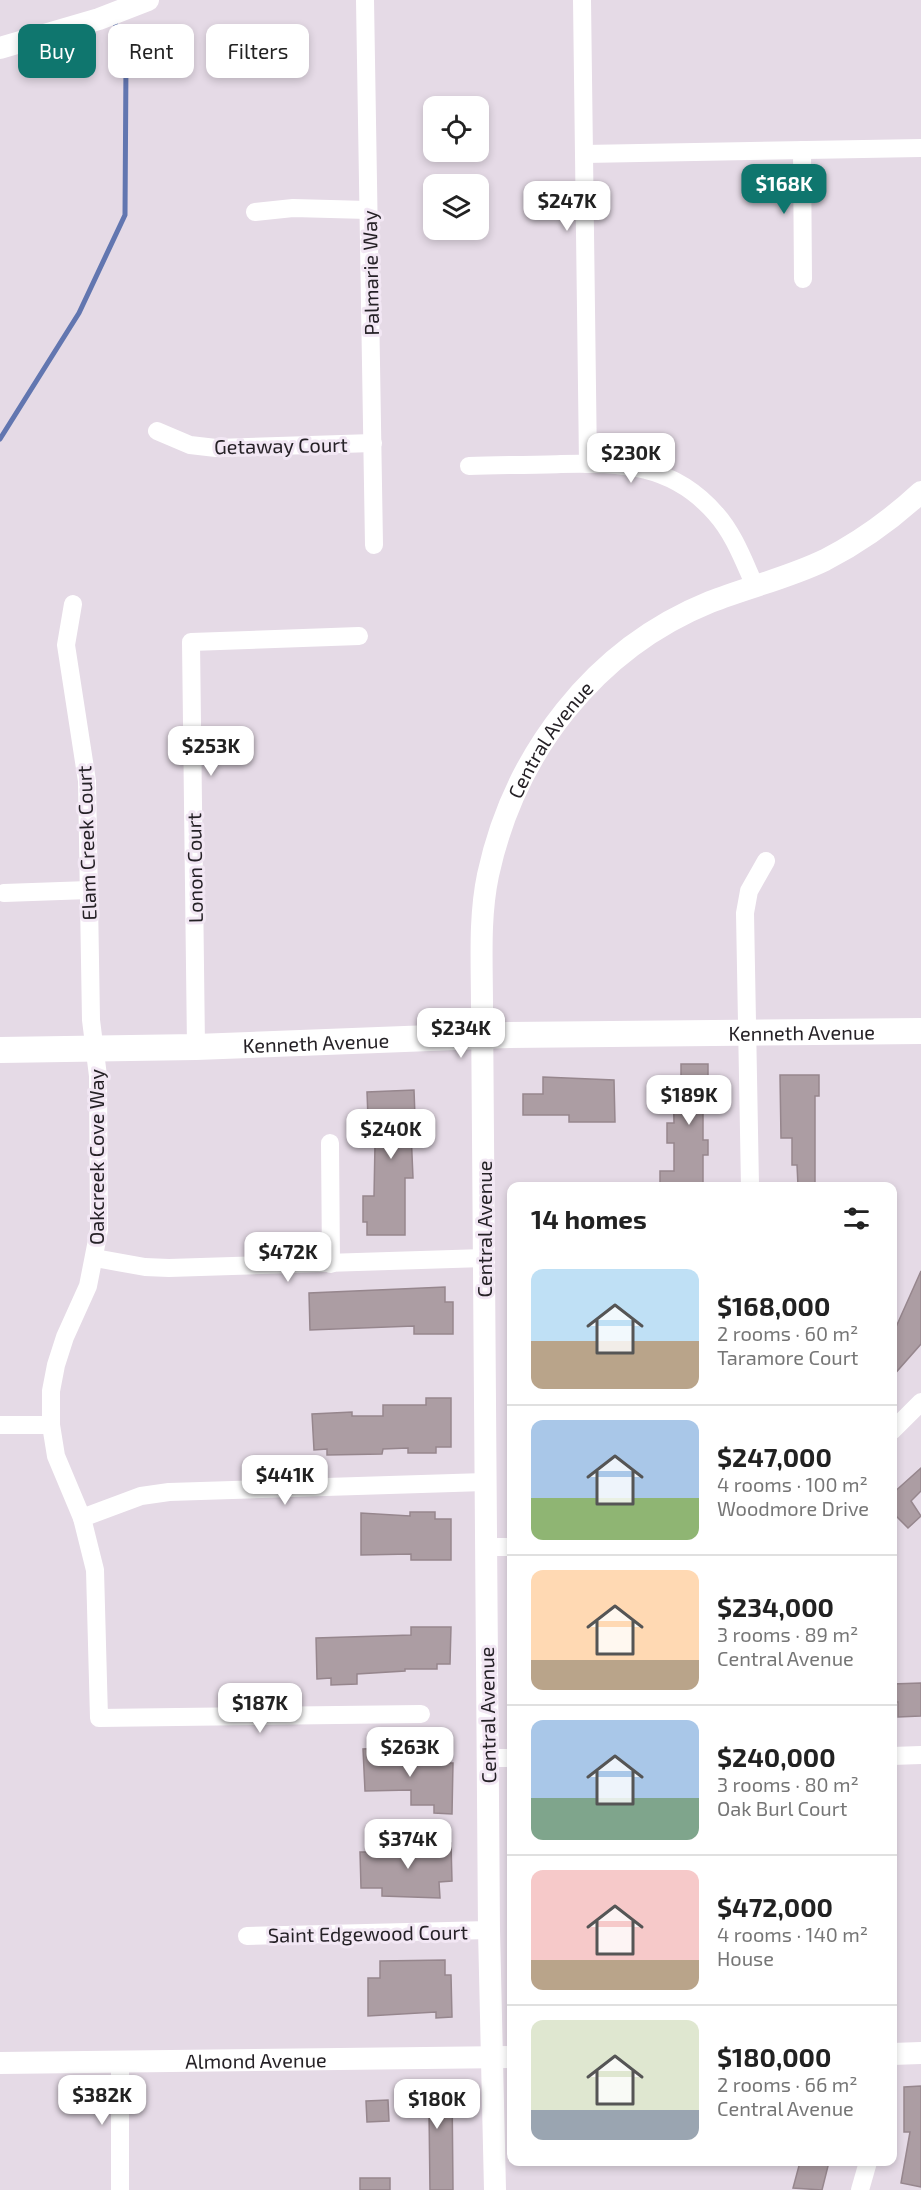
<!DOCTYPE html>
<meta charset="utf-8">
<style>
:root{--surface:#fff;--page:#f2f2f2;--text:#222;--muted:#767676;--line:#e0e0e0;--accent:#0f766e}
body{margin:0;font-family:"Exo 2",sans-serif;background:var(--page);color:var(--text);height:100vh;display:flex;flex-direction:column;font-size:22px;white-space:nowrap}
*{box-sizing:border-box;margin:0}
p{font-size:20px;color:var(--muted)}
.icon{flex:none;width:33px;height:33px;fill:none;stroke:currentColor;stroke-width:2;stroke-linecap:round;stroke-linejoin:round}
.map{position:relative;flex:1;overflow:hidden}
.drawer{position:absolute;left:507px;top:1182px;width:390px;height:984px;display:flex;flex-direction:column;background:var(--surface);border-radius:12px;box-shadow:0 3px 9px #0003}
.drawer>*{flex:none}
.guide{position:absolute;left:18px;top:24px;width:399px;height:54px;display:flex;gap:12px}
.fabs{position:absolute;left:423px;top:96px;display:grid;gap:12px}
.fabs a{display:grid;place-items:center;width:66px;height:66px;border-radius:12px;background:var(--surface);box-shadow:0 3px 9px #0003;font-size:30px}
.price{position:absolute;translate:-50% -51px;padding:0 14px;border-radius:12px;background:#fff;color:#222;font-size:20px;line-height:39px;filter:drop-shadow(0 2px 3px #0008)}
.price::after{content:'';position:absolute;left:50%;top:36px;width:18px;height:14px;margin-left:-9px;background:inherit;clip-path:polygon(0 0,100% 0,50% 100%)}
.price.on{background:var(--accent);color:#fff}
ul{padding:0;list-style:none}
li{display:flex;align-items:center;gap:18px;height:150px;padding:0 24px}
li+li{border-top:2px solid var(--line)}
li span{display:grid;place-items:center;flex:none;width:168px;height:120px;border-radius:12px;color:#555}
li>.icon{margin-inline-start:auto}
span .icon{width:72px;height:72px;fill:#fffc;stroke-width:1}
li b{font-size:26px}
h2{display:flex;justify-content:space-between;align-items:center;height:72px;padding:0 24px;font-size:26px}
.tag{padding:0 21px;border-radius:12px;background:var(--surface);box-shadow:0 3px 9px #0003;font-size:21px;line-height:54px}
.tag.on{background:var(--accent);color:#fff}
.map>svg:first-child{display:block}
</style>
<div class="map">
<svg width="921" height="2190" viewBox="0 0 921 2190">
<rect width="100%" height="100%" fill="#e5dae6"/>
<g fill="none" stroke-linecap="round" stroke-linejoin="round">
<polyline stroke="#6276b0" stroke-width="5" points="0,439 79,313 125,215 126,62 114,19"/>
</g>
<g fill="#ac9da3" stroke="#96868d" stroke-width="1.5">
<polygon points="681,1064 708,1064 708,1077 713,1077 713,1113 703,1113 703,1140 708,1140 708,1155 703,1155 703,1186 660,1186 660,1171 674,1171 674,1143 667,1143 667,1123 674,1123 673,1076 681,1076"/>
<polygon points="780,1075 819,1075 819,1096 815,1096 815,1186 798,1186 797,1165 792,1165 792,1138 781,1138"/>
<polygon points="543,1077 614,1080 615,1122 569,1122 569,1115 523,1115 523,1094 543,1094"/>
<polygon points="414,1090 415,1117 423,1117 424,1130 411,1131 413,1178 405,1178 405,1235 367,1235 367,1222 363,1222 363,1196 374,1196 375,1144 374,1118 368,1118 367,1092"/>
<polygon points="921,1271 921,1344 892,1377 892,1336"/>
<polygon points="445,1287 445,1302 453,1302 453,1334 414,1334 414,1326 310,1330 309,1293"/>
<polygon points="426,1398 451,1398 451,1447 436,1447 436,1453 408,1453 408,1448 383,1449 382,1454 327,1455 327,1449 314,1450 312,1414 352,1412 352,1416 383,1416 383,1405 426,1405"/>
<polygon points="921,1468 921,1491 911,1501 921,1516 908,1528 892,1512 892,1494"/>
<polygon points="410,1512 435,1512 435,1519 451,1519 451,1560 411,1560 411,1554 361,1555 361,1513 410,1516"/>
<polygon points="411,1627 451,1627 450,1664 437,1664 437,1669 405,1669 405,1671 357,1674 357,1684 331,1685 331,1678 317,1679 316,1638 411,1635"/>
<polygon points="921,1683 921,1716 898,1717 898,1702 892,1702 892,1684"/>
<polygon points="388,1748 388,1753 403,1753 403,1757 436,1757 436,1763 453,1763 452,1814 434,1813 434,1805 411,1805 411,1790 365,1791 363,1749"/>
<polygon points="451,1843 452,1881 439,1882 440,1898 382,1896 382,1888 361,1888 360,1852 378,1852 378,1848 412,1848 412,1844"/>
<polygon points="445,1960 445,1975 451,1975 452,2017 436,2018 436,2012 368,2016 368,1978 380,1978 380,1961"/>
<polygon points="452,2085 453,2190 430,2190 429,2112 406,2110 406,2087"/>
<polygon points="921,2086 921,2187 901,2183 910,2132 904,2132 904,2087"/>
<polygon points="388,2100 389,2121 367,2122 366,2101"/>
<polygon points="800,2162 829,2162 822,2190 793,2188"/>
<rect x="360" y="2178" width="30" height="12"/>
</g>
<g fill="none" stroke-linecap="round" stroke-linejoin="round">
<g stroke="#fff" stroke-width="18">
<polyline points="365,0 374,545"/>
<polyline points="582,0 588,464"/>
<polyline points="802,150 803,279"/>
<polyline points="584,154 921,148"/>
<polyline points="255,212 293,208 368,210"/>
<polyline points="157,431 190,445 216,448 373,443"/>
<path d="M469,466C500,465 531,465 561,464C622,463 673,464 716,514C734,534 744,562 755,586"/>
<polyline points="73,604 66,645 87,781 91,1020 98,1076 99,1230 88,1286 65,1337 56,1365 51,1391 51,1425 56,1456 82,1518 95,1570 99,1718 421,1714"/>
<polyline points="4,893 89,890"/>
<polyline points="196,1047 191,642 359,636"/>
<polyline points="330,1143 331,1264"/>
<polyline points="750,1186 745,913 749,891 766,861"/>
<polyline points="95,1258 145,1267 169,1268 484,1258"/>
<polyline points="0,1425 51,1425"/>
<polyline points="892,1431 921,1402"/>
<polyline points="82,1518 141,1496 169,1492 485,1482"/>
<polyline points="485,1547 512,1547"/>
<polyline points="892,1756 921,1755"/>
<polyline points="488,1758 512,1758"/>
<polyline points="247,1936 489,1930"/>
<polyline points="120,2061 120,2190"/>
<polyline points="860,2190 868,2162"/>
</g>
<g stroke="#fff" stroke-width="22">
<polyline points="0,48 99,19 148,0"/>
<polyline points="892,2054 921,2053"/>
<path id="s1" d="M0,2063L512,2057"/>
<path id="s2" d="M495,2190L489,1930L482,1006C482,962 479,918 488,875C514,754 594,649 710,602C748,587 788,578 825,560C860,542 892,519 921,492"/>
</g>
<path stroke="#fff" stroke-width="26" id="s3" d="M0,1050L196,1047L509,1035L921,1031"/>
</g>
<g text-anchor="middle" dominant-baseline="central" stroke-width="6" stroke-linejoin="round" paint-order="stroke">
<g font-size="20" fill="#252126" stroke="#f2e7f4">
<text transform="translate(370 273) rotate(-91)">Palmarie Way</text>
<text transform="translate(281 445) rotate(-1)">Getaway Court</text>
<text stroke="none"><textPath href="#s2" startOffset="1466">Central Avenue</textPath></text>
<text transform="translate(86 843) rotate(-92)">Elam Creek Court</text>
<text transform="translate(194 868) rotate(-91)">Lonon Court</text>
<text stroke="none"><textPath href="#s3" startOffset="802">Kenneth Avenue</textPath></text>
<text stroke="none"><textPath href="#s3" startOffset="316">Kenneth Avenue</textPath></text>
<text transform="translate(96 1157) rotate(-90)">Oakcreek Cove Way</text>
<text transform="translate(484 1229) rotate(-90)">Central Avenue</text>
<text transform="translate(487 1715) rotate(-91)">Central Avenue</text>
<text transform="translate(368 1933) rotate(-1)">Saint Edgewood Court</text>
<text stroke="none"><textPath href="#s1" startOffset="256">Almond Avenue</textPath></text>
</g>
</g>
</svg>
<div class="fabs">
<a><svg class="icon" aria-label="locate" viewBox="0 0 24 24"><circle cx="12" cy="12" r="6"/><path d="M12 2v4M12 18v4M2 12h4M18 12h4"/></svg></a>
<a><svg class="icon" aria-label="layers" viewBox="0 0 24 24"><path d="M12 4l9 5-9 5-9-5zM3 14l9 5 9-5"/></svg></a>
</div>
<b class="price on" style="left:784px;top:215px">$168K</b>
<b class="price" style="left:567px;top:232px">$247K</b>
<b class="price" style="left:631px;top:484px">$230K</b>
<b class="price" style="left:211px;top:777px">$253K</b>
<b class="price" style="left:461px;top:1059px">$234K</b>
<b class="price" style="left:689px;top:1126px">$189K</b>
<b class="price" style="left:391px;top:1160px">$240K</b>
<b class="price" style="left:288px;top:1283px">$472K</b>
<b class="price" style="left:285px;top:1506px">$441K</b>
<b class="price" style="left:260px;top:1734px">$187K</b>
<b class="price" style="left:410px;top:1778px">$263K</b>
<b class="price" style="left:408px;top:1870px">$374K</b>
<b class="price" style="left:102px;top:2126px">$382K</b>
<b class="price" style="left:437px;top:2130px">$180K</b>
<div class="guide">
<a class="tag on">Buy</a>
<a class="tag">Rent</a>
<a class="tag">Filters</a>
</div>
<section class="drawer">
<h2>14 homes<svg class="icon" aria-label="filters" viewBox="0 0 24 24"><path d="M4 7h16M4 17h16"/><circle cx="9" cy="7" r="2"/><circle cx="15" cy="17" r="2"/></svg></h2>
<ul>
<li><span style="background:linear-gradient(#bfe0f5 60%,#b9a48a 0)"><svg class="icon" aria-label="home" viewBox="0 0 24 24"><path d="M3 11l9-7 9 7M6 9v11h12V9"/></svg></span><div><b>$168,000</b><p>2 rooms · 60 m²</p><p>Taramore Court</p></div></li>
<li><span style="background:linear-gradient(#a9c7e8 65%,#8fb573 0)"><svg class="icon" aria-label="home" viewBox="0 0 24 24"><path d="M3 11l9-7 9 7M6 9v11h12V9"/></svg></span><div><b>$247,000</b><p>4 rooms · 100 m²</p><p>Woodmore Drive</p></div></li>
<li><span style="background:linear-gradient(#ffd9b3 75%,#b9a48a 0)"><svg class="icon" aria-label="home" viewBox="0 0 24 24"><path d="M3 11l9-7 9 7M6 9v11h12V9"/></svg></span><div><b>$234,000</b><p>3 rooms · 89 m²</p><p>Central Avenue</p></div></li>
<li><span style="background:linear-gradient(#a9c7e8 65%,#7fa58c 0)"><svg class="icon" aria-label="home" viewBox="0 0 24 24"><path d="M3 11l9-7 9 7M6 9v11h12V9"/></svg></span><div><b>$240,000</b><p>3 rooms · 80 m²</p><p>Oak Burl Court</p></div></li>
<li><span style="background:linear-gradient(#f6c9c9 75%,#b9a48a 0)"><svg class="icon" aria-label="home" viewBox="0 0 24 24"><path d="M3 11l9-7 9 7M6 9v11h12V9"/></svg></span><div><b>$472,000</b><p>4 rooms · 140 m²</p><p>House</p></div></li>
<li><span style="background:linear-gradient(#dfe7d0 75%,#9aa5b1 0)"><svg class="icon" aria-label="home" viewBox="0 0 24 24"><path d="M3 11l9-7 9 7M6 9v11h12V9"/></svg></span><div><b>$180,000</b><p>2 rooms · 66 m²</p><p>Central Avenue</p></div></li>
</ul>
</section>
</div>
